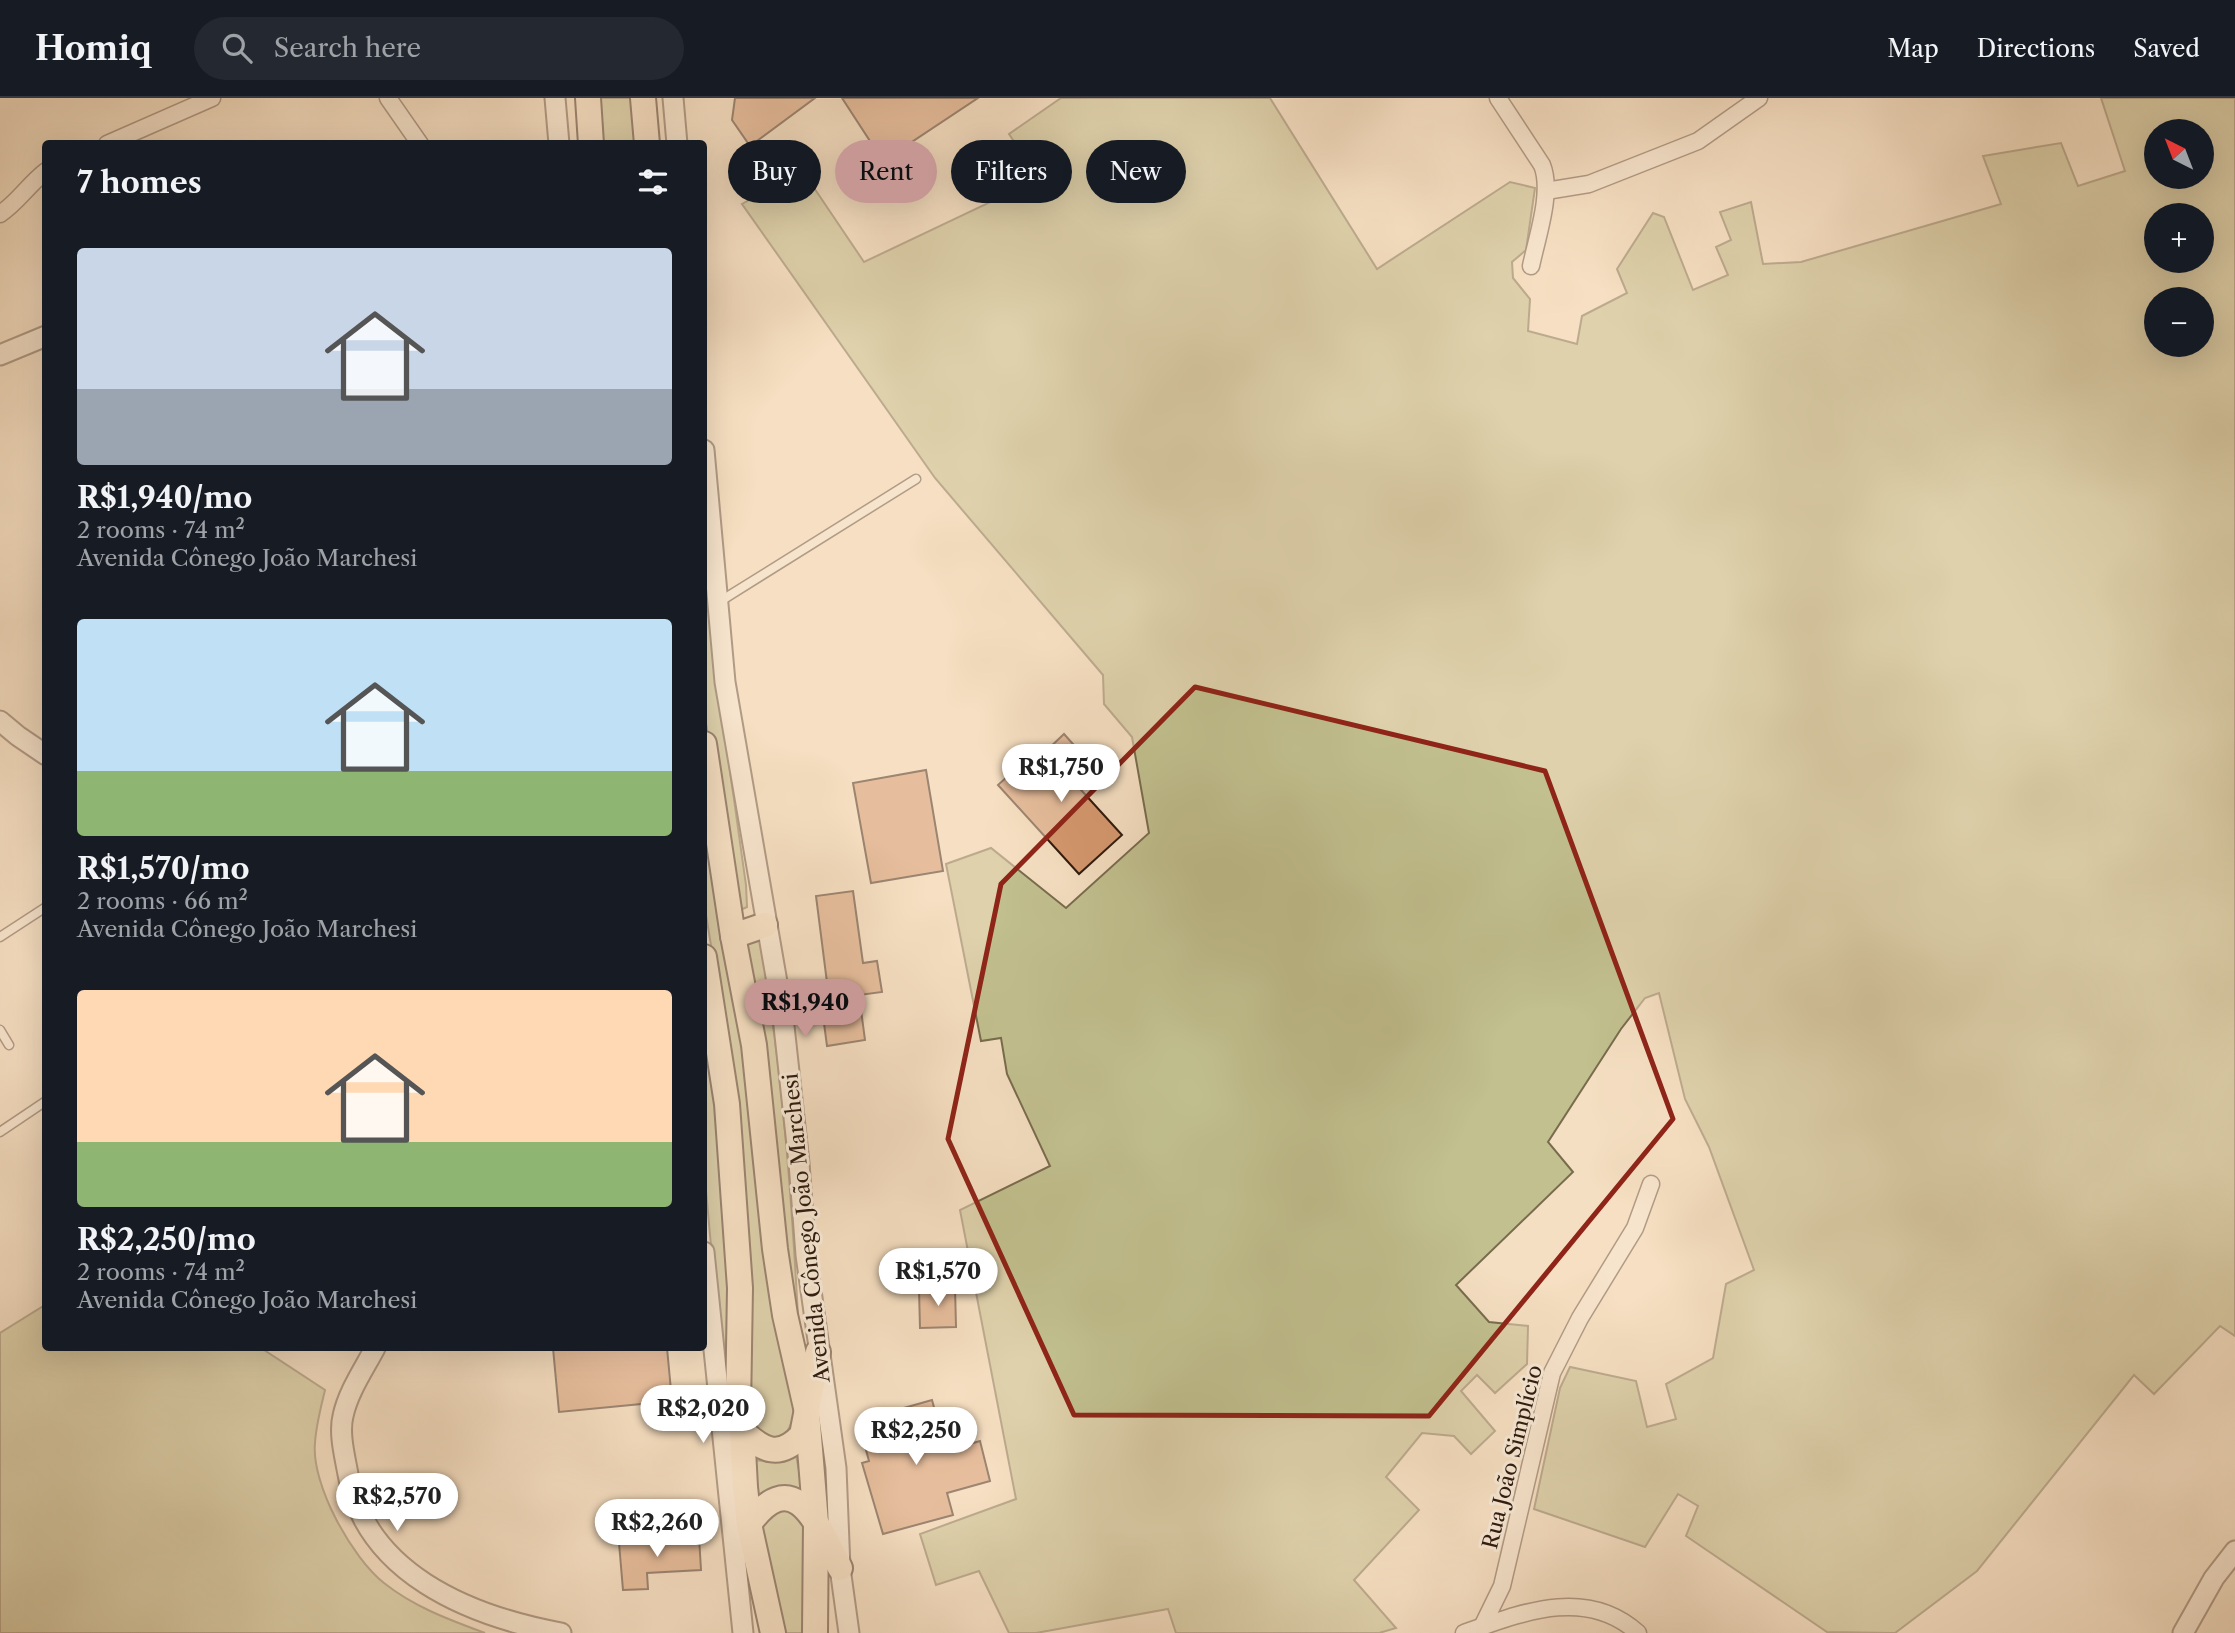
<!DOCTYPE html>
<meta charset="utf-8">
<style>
:root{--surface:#171b24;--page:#242831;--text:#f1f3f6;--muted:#9ea1a6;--line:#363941;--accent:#c59692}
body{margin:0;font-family:"Libre Caslon Text",serif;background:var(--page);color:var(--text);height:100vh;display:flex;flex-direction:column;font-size:26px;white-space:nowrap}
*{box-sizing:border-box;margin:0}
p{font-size:23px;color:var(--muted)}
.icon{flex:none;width:38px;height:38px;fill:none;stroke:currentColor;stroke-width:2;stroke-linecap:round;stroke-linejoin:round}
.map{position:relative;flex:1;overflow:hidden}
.side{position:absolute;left:42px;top:42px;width:665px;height:1211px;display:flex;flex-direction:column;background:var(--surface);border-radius:7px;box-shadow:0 7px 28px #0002}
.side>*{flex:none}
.hud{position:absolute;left:728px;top:42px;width:665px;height:63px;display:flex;gap:14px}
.needle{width:46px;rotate:318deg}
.buttons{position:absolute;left:2144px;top:21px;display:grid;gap:14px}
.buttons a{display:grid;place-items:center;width:70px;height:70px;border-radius:50%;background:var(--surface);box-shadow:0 7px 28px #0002;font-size:35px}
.price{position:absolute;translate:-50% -60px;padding:0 16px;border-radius:24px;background:#fff;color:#222;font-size:23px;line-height:46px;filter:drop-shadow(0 2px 4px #0008)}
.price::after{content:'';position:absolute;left:50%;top:42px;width:21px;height:16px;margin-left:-10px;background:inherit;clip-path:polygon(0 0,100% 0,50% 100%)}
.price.active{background:var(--accent);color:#111}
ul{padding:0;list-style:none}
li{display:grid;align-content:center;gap:14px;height:371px;padding:0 35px}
li span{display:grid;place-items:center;height:217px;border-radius:7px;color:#555}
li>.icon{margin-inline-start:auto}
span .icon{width:126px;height:126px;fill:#fffc;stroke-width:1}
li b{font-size:30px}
h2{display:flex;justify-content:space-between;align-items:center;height:84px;padding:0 35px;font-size:30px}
.tag{padding:0 24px;border-radius:32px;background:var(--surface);box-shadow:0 7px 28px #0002;font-size:24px;line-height:63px}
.tag.active{background:var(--accent);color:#111}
header{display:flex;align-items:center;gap:42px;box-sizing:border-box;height:98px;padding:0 35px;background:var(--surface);border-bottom:2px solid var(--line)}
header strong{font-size:33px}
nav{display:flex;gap:38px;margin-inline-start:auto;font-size:24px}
.search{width:490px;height:63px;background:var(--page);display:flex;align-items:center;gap:18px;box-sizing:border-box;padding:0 24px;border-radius:38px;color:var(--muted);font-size:26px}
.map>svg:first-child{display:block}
</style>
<header>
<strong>Homiq</strong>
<div class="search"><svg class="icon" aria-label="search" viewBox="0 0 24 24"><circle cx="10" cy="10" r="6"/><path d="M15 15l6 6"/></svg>Search here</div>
<nav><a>Map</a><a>Directions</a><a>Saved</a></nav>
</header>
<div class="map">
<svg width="2235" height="1535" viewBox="0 0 2235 1535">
<rect width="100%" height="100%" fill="#f5dfc2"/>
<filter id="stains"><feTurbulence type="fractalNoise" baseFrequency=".00286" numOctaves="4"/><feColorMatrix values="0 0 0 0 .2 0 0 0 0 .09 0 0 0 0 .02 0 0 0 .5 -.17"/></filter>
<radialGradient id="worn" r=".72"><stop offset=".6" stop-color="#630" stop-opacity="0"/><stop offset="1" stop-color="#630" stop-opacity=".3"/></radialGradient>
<g fill="#c2c08f" stroke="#786c4e" stroke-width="2" fill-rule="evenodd">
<polygon points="599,0 632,0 635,45 603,45"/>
<path d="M1061,0H1270L1377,171L1510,84L1535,90L1526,152L1512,164L1513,180L1530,201L1528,233L1577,246L1582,218L1627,195L1617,171L1653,115L1664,119L1693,192L1728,177L1716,149L1731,142L1720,114L1751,104L1763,166L1801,164L2001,106L1983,58L2061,45L2078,88L2125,73L2101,0H2235V1238L2220,1228L2154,1296L2134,1277L1977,1473L1895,1535L1827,1534L1686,1438L1698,1408L1678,1396L1645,1449L1534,1411L1560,1290L1570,1269L1636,1283L1647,1329L1676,1321L1666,1286L1713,1260L1726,1186L1754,1172L1709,1049L1685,1001L1659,895L1645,900L1621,931L1548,1044L1573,1074L1456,1187L1489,1224L1528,1228L1527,1266L1495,1295L1477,1277L1461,1293L1495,1333L1471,1356L1454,1338L1422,1335L1386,1379L1419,1412L1354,1482L1396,1530L1379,1535H1176L1168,1511L1036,1535H1009L979,1473L936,1487L920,1436L1016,1401L960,1112L1050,1068L1007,976L1001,940L981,943L946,766L991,750L1066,810L1149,735L1132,639L1104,606L1103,577L935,380L742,106L802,72L864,164L1039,81L1009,36ZM2156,33H2202V79H2156ZM2156,117H2202V163H2156ZM2156,201H2202V247H2156Z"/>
<polygon points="704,461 713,552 746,787 747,809 738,813 735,811 705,619"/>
<path d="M704,708L747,950L795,1310C789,1344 776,1349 751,1325L734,987L704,805Z"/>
<path d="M757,840L760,842C782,968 791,1090 798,1218H793L742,845Z"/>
<polygon points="704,924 716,1012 730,1194 729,1291 724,1290 704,1071"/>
<path d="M45,1207L46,1250H261L325,1292C321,1309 316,1327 315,1345C311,1386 352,1460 384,1485C414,1509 450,1522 485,1535H0V1235Z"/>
<polygon points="796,1357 803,1394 771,1393 757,1398 752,1362 778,1364"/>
<polygon points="780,1409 800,1420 806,1435 805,1535 785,1535 761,1440 763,1427"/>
</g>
<g fill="#d6986f" stroke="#2f190e" stroke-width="2">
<polygon points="735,0 815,0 750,48 732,22"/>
<polygon points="842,0 978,0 883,63"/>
<polygon points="1064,636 1090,665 1072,682 1122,737 1079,776 998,687 1040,649 1045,654"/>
<polygon points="926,672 943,773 871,785 853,685"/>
<polygon points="853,793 863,865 877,863 882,894 859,897 865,942 827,948 822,910 830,908 816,798"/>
<polygon points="955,1189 956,1229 920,1230 919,1191"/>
<polygon points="553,1250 667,1250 672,1303 559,1314"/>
<polygon points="932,1302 946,1353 980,1343 990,1383 947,1395 953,1417 883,1436 862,1365 869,1363 858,1323"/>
<polygon points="699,1439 701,1472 647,1475 648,1491 623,1492 619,1445"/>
</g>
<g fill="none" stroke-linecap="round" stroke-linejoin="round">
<defs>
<g id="service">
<polyline points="719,504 916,381"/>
<polyline points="0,839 46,809"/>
<polyline points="0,932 9,947"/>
<polyline points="0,1034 46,1003"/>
</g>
<g id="minor">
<polyline points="388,0 420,46"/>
<path d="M1498,0L1542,67C1553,94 1537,139 1531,168"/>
<polyline points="107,46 212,0"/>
<polyline points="1546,93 1589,86 1698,43 1759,0"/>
<path d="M0,116C17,105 29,86 46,73"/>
<path d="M1464,1535C1521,1515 1586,1488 1638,1535"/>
<polyline points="1479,1535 1502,1488 1552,1275 1580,1220 1635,1130 1651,1086"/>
</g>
<g id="tertiary">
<polyline points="555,0 559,46"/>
<polyline points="673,0 677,46"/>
<polyline points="0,257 46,238"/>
<polyline points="704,352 725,584 783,919 799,1065 806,1157 836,1370 840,1470 849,1535"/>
<polyline points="0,623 18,638 46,657"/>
<polyline points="704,1154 743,1535"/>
<path d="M375,1250C364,1271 348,1294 343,1318C339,1334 344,1355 347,1371C363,1475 469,1518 561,1535"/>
<polyline points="2183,1535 2214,1480 2235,1453"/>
</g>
<g id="primary">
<polyline points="588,0 591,46"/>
<polyline points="643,0 647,46"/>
<polyline points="704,646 733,838 754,947 775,1151 785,1217 807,1314 816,1425 815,1535"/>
<polyline points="733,838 765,827"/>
<polyline points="704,859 727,1006 740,1190 738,1311 742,1333 745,1389 749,1426 773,1535"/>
<path d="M742,1333C764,1353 779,1361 802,1337L818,1254"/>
<path d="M749,1426C795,1363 819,1430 840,1470"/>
</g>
</defs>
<use href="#service" stroke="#604a3b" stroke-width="11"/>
<use href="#minor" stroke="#604a3b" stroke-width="19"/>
<use href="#tertiary" stroke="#604a3b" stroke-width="23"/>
<use href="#primary" stroke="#2f190e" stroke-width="28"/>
<use href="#service" stroke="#f8ead7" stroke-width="8"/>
<use href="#minor" stroke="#f8ead7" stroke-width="16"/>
<use href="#tertiary" stroke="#f8ead7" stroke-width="19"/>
<use href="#primary" stroke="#f5dfc2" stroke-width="24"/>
</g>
<path d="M0 0H2235V1535H0ZM1195,589L1545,673L1673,1021L1429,1318L1074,1317L948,1041L1001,786Z" fill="#f5dfc2" fill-opacity=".55" fill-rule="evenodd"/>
<path fill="none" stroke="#8f2418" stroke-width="5" stroke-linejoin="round" d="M1195,589L1545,673L1673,1021L1429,1318L1074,1317L948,1041L1001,786Z"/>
<g text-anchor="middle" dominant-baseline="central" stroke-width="6" stroke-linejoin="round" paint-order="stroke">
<g font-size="21" fill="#2f190e" stroke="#f8ead7">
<text transform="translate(806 1130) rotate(-96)">Avenida Cônego João Marchesi</text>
<text transform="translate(1512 1359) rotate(-76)">Rua João Simplício</text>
</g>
</g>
<rect width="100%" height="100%" filter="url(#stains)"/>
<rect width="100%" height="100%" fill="url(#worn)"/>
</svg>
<div class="buttons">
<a><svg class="needle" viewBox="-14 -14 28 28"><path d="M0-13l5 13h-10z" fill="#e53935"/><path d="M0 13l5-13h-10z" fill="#9ea1a6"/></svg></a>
<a>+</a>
<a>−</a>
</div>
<b class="price" style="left:1061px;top:706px">R$1,750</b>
<b class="price active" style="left:805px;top:941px">R$1,940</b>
<b class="price" style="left:938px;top:1210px">R$1,570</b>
<b class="price" style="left:703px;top:1347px">R$2,020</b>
<b class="price" style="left:916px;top:1369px">R$2,250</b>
<b class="price" style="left:397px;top:1435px">R$2,570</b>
<b class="price" style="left:657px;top:1461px">R$2,260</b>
<div class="hud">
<a class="tag">Buy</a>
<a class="tag active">Rent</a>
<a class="tag">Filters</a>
<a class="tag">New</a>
</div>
<section class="side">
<h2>7 homes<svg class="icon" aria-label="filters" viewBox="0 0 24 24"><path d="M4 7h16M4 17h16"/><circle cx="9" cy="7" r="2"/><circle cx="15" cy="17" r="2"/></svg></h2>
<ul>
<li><span style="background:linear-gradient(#c9d6e8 65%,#9aa5b1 0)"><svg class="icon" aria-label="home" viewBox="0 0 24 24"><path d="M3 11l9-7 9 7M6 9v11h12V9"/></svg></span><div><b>R$1,940/mo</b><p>2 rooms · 74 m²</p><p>Avenida Cônego João Marchesi</p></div></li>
<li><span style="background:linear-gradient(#bfe0f5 70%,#8fb573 0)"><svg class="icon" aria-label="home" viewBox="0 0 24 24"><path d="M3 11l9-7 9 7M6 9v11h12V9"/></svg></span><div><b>R$1,570/mo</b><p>2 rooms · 66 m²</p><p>Avenida Cônego João Marchesi</p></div></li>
<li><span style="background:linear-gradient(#ffd9b3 70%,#8fb573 0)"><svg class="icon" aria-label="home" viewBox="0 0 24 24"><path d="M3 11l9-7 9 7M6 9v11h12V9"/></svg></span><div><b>R$2,250/mo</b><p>2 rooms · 74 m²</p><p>Avenida Cônego João Marchesi</p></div></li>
</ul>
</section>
</div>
